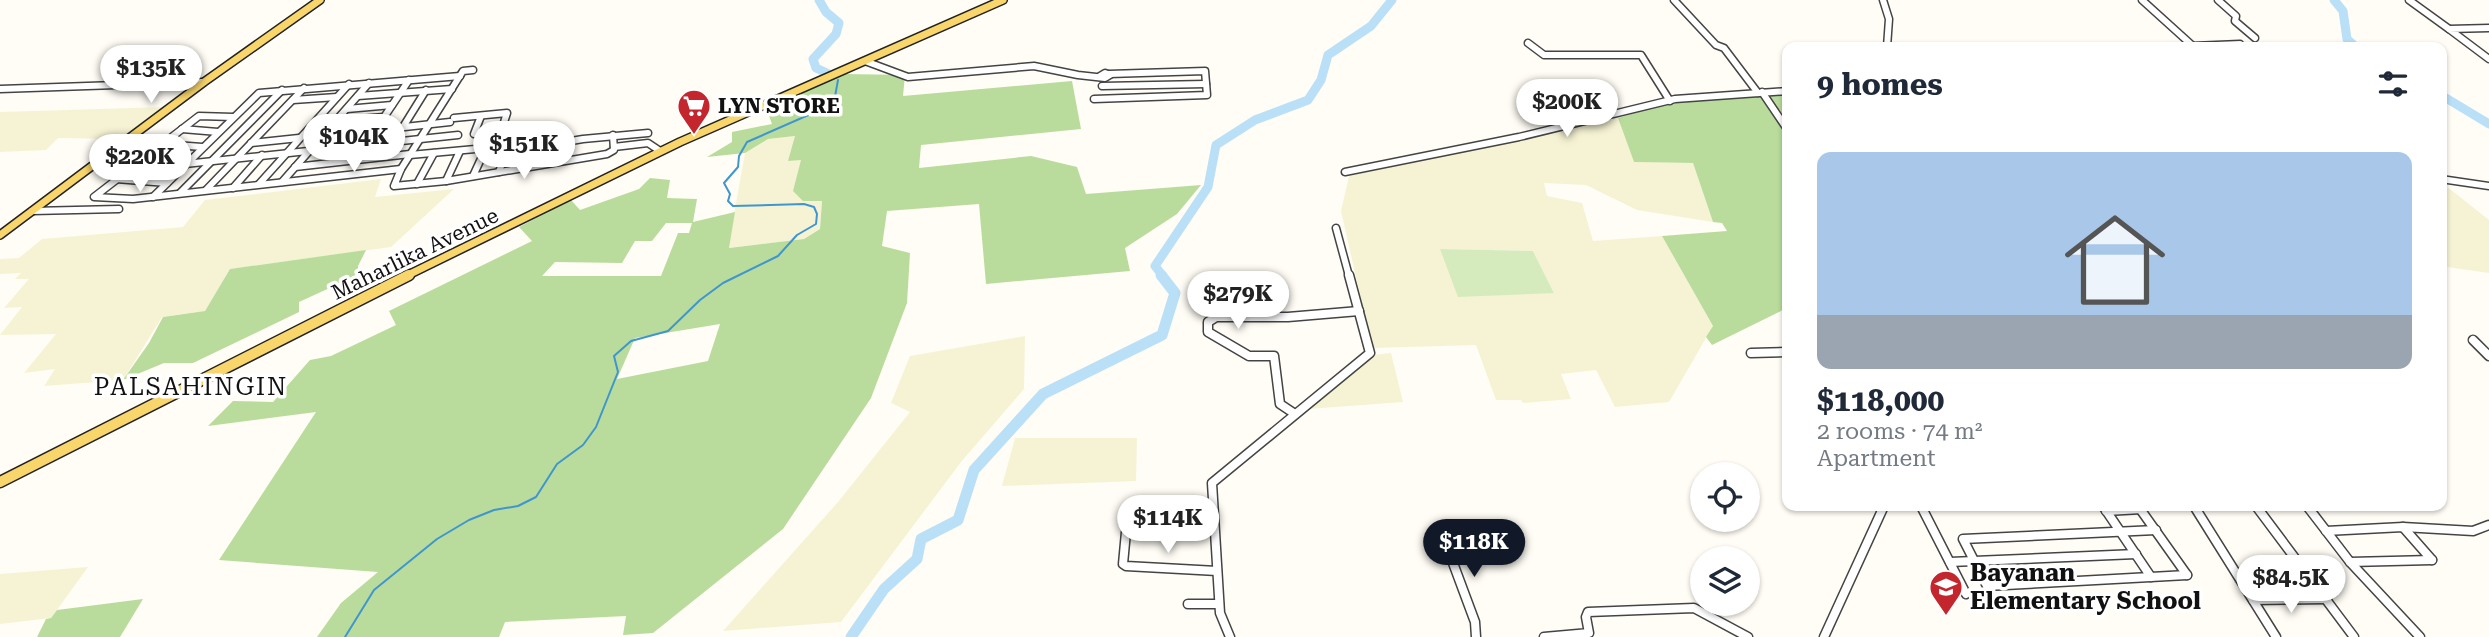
<!DOCTYPE html>
<meta charset="utf-8">
<style>
:root{--surface:#fff;--page:#f2f2f3;--text:#1f2937;--muted:#747a83;--accent:#111827}
body{margin:0;font-family:"Roboto Serif",serif;background:var(--page);color:var(--text);height:100vh;display:flex;flex-direction:column;font-size:26px;white-space:nowrap}
*{box-sizing:border-box;margin:0}
p{font-size:23px;color:var(--muted)}
.icon{flex:none;width:38px;height:38px;fill:none;stroke:currentColor;stroke-width:2;stroke-linecap:round;stroke-linejoin:round}
.map{position:relative;flex:1;overflow:hidden}
.details{position:absolute;left:1782px;top:42px;width:665px;height:469px;display:flex;flex-direction:column;background:var(--surface);border-radius:14px;box-shadow:0 2px 5px #0004}
.details>*{flex:none}
.buttons{position:absolute;left:1690px;top:462px;display:grid;gap:14px}
.buttons a{display:grid;place-items:center;width:70px;height:70px;border-radius:50%;background:var(--surface);box-shadow:0 2px 5px #0004;font-size:35px}
.price{position:absolute;translate:-50% -60px;padding:0 16px;border-radius:24px;background:#fff;color:#222;font-size:23px;line-height:46px;filter:drop-shadow(0 2px 4px #0008)}
.price::after{content:'';position:absolute;left:50%;top:42px;width:21px;height:16px;margin-left:-10px;background:inherit;clip-path:polygon(0 0,100% 0,50% 100%)}
.price.selected{background:var(--accent);color:#fff}
ul{padding:0;list-style:none}
li{display:grid;align-content:center;gap:14px;height:371px;padding:0 35px}
li span{display:grid;place-items:center;height:217px;border-radius:14px;color:#555}
li>.icon{margin-inline-start:auto}
span .icon{width:126px;height:126px;fill:#fffc;stroke-width:1}
li b{font-size:30px}
h2{display:flex;justify-content:space-between;align-items:center;height:84px;padding:0 35px;font-size:30px}
.map>svg:first-child{display:block}
</style>
<div class="map">
<svg width="2489" height="637" viewBox="0 0 2489 637">
<rect width="100%" height="100%" fill="#fffdf5"/>
<g fill="#f6f3d4" fill-rule="evenodd">
<polygon points="166,107 121,139 58,138 46,150 0,152 0,112"/>
<path d="M1618,118L1634,162L1693,163L1713,222L1637,210L1586,185L1544,183L1547,196L1582,203L1593,241L1662,236L1713,326L1669,402L1615,407L1596,370L1561,374L1571,399L1523,403L1521,400H1496L1476,345L1372,348L1341,211L1349,176ZM1441,249L1533,251L1554,293L1441,250Z"/>
<polygon points="796,136 789,161 801,159 822,200 820,229 804,239 728,248 745,153 768,139"/>
<polygon points="381,179 375,197 454,189 391,247 230,269 205,311 162,317 123,380 44,386 55,369 24,373 56,334 0,335 22,307 4,308 29,279 15,279 21,273 0,274 0,259 19,258 42,239 183,227 205,200"/>
<polygon points="2441,182 2489,220 2489,273 2447,267 2441,263"/>
<polygon points="1025,336 1024,389 961,462 841,622 723,631 838,502 910,412 891,403 910,356"/>
<polygon points="1391,353 1403,402 1308,409 1373,355"/>
<polygon points="1015,438 1137,438 1136,481 1002,486"/>
<polygon points="88,567 51,618 0,624 0,574"/>
</g>
<polygon fill="#d5ebbd" points="1440,249 1533,251 1554,293 1458,297"/>
<g fill="#b9dc9c" fill-rule="evenodd">
<path d="M845,74L905,75L903,96L1072,81L1081,129L921,145L919,168L1031,156L1077,167L1086,194L1201,185L1177,214L1125,248L1130,271L986,284L979,204L887,211L882,246L910,253L907,303L871,398L783,529L653,633L623,635L626,616L505,622L499,637H317L341,603L378,572L219,560L316,412L208,426L233,401L273,402L310,360L331,356L396,325L389,311L532,241L519,227L571,200L580,210L639,189L650,178L670,180L667,198L697,199L693,222L735,212L729,248L804,239L820,229L822,201H803L793,191L801,160L788,161L795,136L768,139L745,153L707,157L732,142V132L772,124L766,108ZM666,223H692L689,233H678L661,276H542L555,262L622,263L635,241H652ZM720,324L708,361L617,379L635,338Z"/>
<polygon points="1787,92 1787,308 1712,345 1706,337 1713,326 1662,236 1727,231 1722,223 1713,222 1693,163 1634,162 1618,118 1674,101"/>
<polygon points="366,250 358,266 358,275 299,302 299,312 193,363 164,363 123,380 149,343 163,317 205,311 230,269"/>
<polygon points="143,599 120,637 37,637 46,619 51,618 57,610"/>
</g>
<g fill="none" stroke-linecap="round" stroke-linejoin="round">
<polyline stroke="#3f96cf" stroke-width="2" points="345,637 374,590 437,539 469,520 494,510 518,506 536,497 557,464 583,445 596,427 618,372 614,356 631,341 668,331 700,300 723,283 778,256 797,235 816,224 817,214 814,207 804,204 733,206 728,201 730,194 724,183 738,167 739,156 747,142 829,106 834,102 838,80"/>
<g stroke="#b9e0f7" stroke-width="9">
<polyline points="819,0 826,12 839,23 836,34 813,59 816,68 827,73"/>
<polyline points="2334,0 2343,11 2347,39 2356,47"/>
<polyline points="2441,95 2489,124"/>
<polyline points="1163,276 1155,266 1208,187 1216,145 1255,120 1308,100 1321,80 1328,55 1371,26 1392,0"/>
</g>
<polyline stroke="#b9e0f7" stroke-width="11" points="851,637 884,589 917,559 921,539 958,520 974,470 1043,394 1162,335 1175,293 1161,275"/>
<defs>
<g id="minor-far1">
<polyline points="1674,0 1716,45 1724,48 1758,93"/>
<polyline points="1883,0 1889,19 1887,47"/>
<polyline points="2142,0 2194,47"/>
<polyline points="2218,0 2236,16 2235,21 2255,38"/>
<polyline points="2409,0 2449,29"/>
<polyline points="2489,28 2449,29 2489,59"/>
<polyline points="1528,43 1544,55 1641,55 1670,101"/>
<polyline points="2193,46 2240,44"/>
<polyline points="865,61 908,77 1034,66 1078,75 1105,78 1110,75 1105,73 1100,76"/>
<polyline points="473,70 463,71 401,169 394,186 446,181 607,154 614,150 613,135"/>
<polyline points="1102,86 1206,84"/>
<polyline points="0,89 204,82"/>
<polyline points="1762,92 1787,129"/>
<polyline points="358,96 452,89"/>
<polyline points="1094,99 1207,95 1205,71 1109,74"/>
<polyline points="293,100 337,97"/>
<polyline points="347,109 392,105"/>
<polyline points="481,116 474,134 501,131"/>
<polyline points="233,117 199,116 94,197 133,199 401,169"/>
<polyline points="454,118 507,113 496,147"/>
<polyline points="336,121 384,117"/>
<polyline points="403,127 426,90"/>
<polyline points="182,129 218,132"/>
<polyline points="323,136 450,122"/>
<polyline points="251,143 299,138"/>
<polyline points="162,144 202,147"/>
<polyline points="366,144 409,80"/>
<polyline points="614,147 648,143 660,151"/>
<polyline points="506,152 583,139 648,133"/>
<polyline points="410,155 508,146 499,172"/>
<polyline points="100,159 185,164 458,135"/>
<polyline points="295,167 410,154"/>
<polyline points="1345,172 1519,137 1675,99 1787,91"/>
<polyline points="473,176 486,148"/>
<polyline points="116,179 167,183"/>
<polyline points="2441,179 2489,186"/>
<polyline points="446,181 460,151"/>
<polyline points="282,182 369,83"/>
<polyline points="259,184 349,84"/>
<polyline points="417,184 434,153"/>
<polyline points="233,188 262,155"/>
<polyline points="206,190 304,88"/>
<polyline points="180,193 282,90"/>
<polyline points="153,197 259,93 460,76"/>
<polyline points="32,211 119,209"/>
<polyline points="1336,228 1349,276"/>
</g>
<g id="minor">
<polyline points="2473,340 2489,356"/>
<polyline points="1751,353 1787,352"/>
<polyline points="1295,414 1280,404 1274,356 1249,356 1208,332 1208,322 1216,317 1288,317 1359,311"/>
<polyline points="1921,506 1966,594"/>
<polyline points="2103,506 2151,577"/>
<polyline points="2138,506 2187,575"/>
<polyline points="2194,506 2276,637"/>
<polyline points="2256,506 2354,637"/>
<polyline points="2307,506 2350,562 2420,637"/>
<polyline points="2106,511 2142,509"/>
<polyline points="2403,527 2432,560"/>
<polyline points="1440,528 1475,622 1476,637"/>
<polyline points="2156,530 1963,539 1987,586 2187,575"/>
<polyline points="2326,531 2403,527 2473,531 2489,525"/>
<polyline points="1126,532 1123,564 1126,566 1217,571"/>
<polyline points="1950,562 2136,554"/>
<polyline points="2350,562 2432,560"/>
<polyline points="2253,600 2327,599"/>
<polyline points="1188,604 1219,604"/>
<polyline points="1230,637 1220,613 1212,483 1370,353 1349,275"/>
<polyline points="1544,637 1589,633 1586,617 1588,612 1694,608 1748,637"/>
<polyline points="1824,637 1884,506"/>
</g>
<g id="major-far1">
<polyline points="0,235 204,82 320,0"/>
<polyline points="406,276 680,142 1003,0"/>
</g>
<polyline id="major" points="0,482 409,275"/>
</defs>
<use href="#minor-far1" stroke="#444" stroke-width="9"/>
<use href="#minor" stroke="#444" stroke-width="11"/>
<use href="#major-far1" stroke="#222" stroke-width="10"/>
<use href="#major" stroke="#222" stroke-width="13"/>
<use href="#minor-far1" stroke="#fff" stroke-width="6"/>
<use href="#minor" stroke="#fff" stroke-width="8"/>
<use href="#major-far1" stroke="#f9d66b" stroke-width="7"/>
<use href="#major" stroke="#f9d66b" stroke-width="10"/>
</g>
<defs>
<symbol id="supermarket-pin" viewBox="-11 -11 22 30"><path d="M0 17L-7.5 6A9.5 9.5 0 1 1 7.5 6Z" fill="#c4262e" stroke="#fff"/><path d="M-6-5.5h2.5l.6 2H6L4.5 2H-2.5L-4.4-4H-6ZM-1.5 3.2a1.3 1.3 0 1 0 .1 0ZM3 3.2a1.3 1.3 0 1 0 .1 0Z" fill="#fff"/></symbol>
<symbol id="school-pin" viewBox="-11 -11 22 30"><path d="M0 17L-7.5 6A9.5 9.5 0 1 1 7.5 6Z" fill="#c4262e" stroke="#fff"/><path d="M0-5L7-2L0 1L-7-2ZM-4 1L0 2.5L4 1V4Q0 6-4 4Z" fill="#fff"/></symbol>
</defs>
<g fill-rule="evenodd">
<use href="#supermarket-pin" x="675" y="87" width="38" height="52"/>
<use href="#school-pin" x="1927" y="568" width="38" height="52"/>
</g>
<g text-anchor="middle" dominant-baseline="central" stroke-width="7" stroke-linejoin="round" paint-order="stroke">
<g font-size="21" font-weight="bold" fill="#111" stroke="#fff" text-anchor="start">
<text x="718" y="106">LYN STORE</text>
</g>
<g font-size="21" fill="#111" stroke="#fff">
<text transform="translate(415 254) rotate(-26)">Maharlika Avenue</text>
</g>
<g font-size="24" letter-spacing="2" fill="#111" stroke="#fff">
<text x="191" y="387">PALSAHINGIN</text>
</g>
<g font-size="24" font-weight="bold" fill="#111" stroke="#fff" text-anchor="start">
<text x="1970" y="573">Bayanan<tspan x="1970" dy="28">Elementary School</tspan></text>
</g>
</g>
</svg>
<div class="buttons">
<a><svg class="icon" aria-label="locate" viewBox="0 0 24 24"><circle cx="12" cy="12" r="6"/><path d="M12 2v4M12 18v4M2 12h4M18 12h4"/></svg></a>
<a><svg class="icon" aria-label="layers" viewBox="0 0 24 24"><path d="M12 4l9 5-9 5-9-5zM3 14l9 5 9-5"/></svg></a>
</div>
<b class="price" style="left:151px;top:105px">$135K</b>
<b class="price" style="left:1567px;top:139px">$200K</b>
<b class="price" style="left:354px;top:174px">$104K</b>
<b class="price" style="left:524px;top:181px">$151K</b>
<b class="price" style="left:140px;top:194px">$220K</b>
<b class="price" style="left:1238px;top:331px">$279K</b>
<b class="price" style="left:1168px;top:555px">$114K</b>
<b class="price selected" style="left:1474px;top:579px">$118K</b>
<b class="price" style="left:2291px;top:615px">$84.5K</b>
<section class="details">
<h2>9 homes<svg class="icon" aria-label="filters" viewBox="0 0 24 24"><path d="M4 7h16M4 17h16"/><circle cx="9" cy="7" r="2"/><circle cx="15" cy="17" r="2"/></svg></h2>
<ul>
<li><span style="background:linear-gradient(#a9c7e8 75%,#9aa5b1 0)"><svg class="icon" aria-label="home" viewBox="0 0 24 24"><path d="M3 11l9-7 9 7M6 9v11h12V9"/></svg></span><div><b>$118,000</b><p>2 rooms · 74 m²</p><p>Apartment</p></div></li>
</ul>
</section>
</div>
